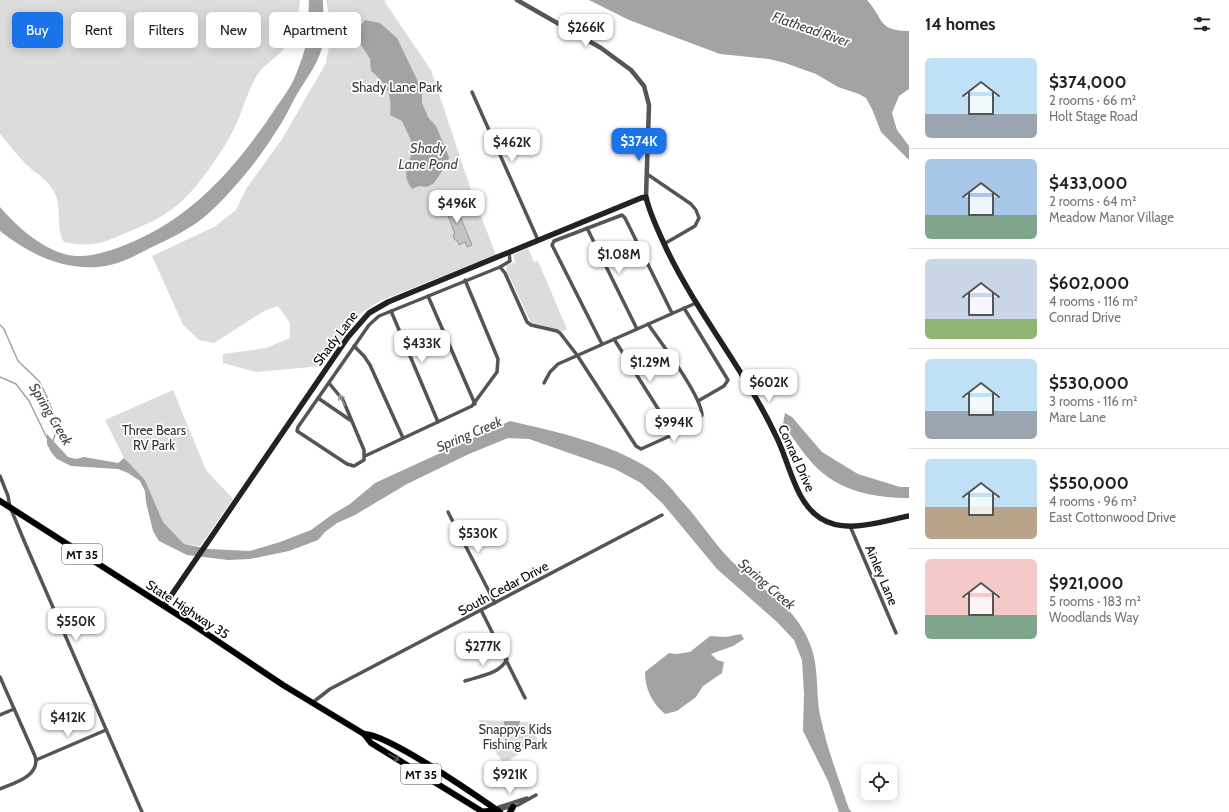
<!DOCTYPE html>
<meta charset="utf-8">
<style>
:root{--surface:#fff;--page:#f2f2f2;--text:#222;--muted:#767676;--line:#e0e0e0;--accent:#1a73e8}
body{margin:0;font-family:Cabin,sans-serif;background:var(--page);color:var(--text);height:100vh;display:flex;flex-direction:column;font-size:15px;white-space:nowrap}
*{box-sizing:border-box;margin:0}
p{font-size:13px;color:var(--muted)}
.icon{flex:none;width:22px;height:22px;fill:none;stroke:currentColor;stroke-width:2;stroke-linecap:round;stroke-linejoin:round}
.map{position:relative;flex:1;overflow:hidden}
.panel{display:flex;flex-direction:column;background:var(--surface);width:320px}
.panel>*{flex:none}
.banner{position:absolute;left:12px;top:12px;width:380px;height:36px;display:flex;gap:8px}
.fabs{position:absolute;left:861px;top:764px;display:grid;gap:8px}
.fabs a{display:grid;place-items:center;width:36px;height:36px;border-radius:6px;background:var(--surface);box-shadow:0 2px 10px #0003;font-size:20px}
.price{position:absolute;translate:-50% -34px;padding:0 9px;border-radius:8px;background:#fff;color:#222;font-size:13px;line-height:26px;filter:drop-shadow(0 1px 2px #0008)}
.price::after{content:'';position:absolute;left:50%;top:24px;width:12px;height:9px;margin-left:-6px;background:inherit;clip-path:polygon(0 0,100% 0,50% 100%)}
.price.on{background:var(--accent);color:#fff}
ul{padding:0;list-style:none}
li{display:flex;align-items:center;gap:12px;height:100px;padding:0 16px}
li+li{border-top:1px solid var(--line)}
li span{display:grid;place-items:center;flex:none;width:112px;height:80px;border-radius:6px;color:#555}
li>.icon{margin-inline-start:auto}
span .icon{width:48px;height:48px;fill:#fffc;stroke-width:1}
li b{font-size:17px}
h2{display:flex;justify-content:space-between;align-items:center;height:48px;padding:0 16px;font-size:17px}
.tag{padding:0 14px;border-radius:6px;background:var(--surface);box-shadow:0 2px 10px #0003;font-size:14px;line-height:36px}
.tag.on{background:var(--accent);color:#fff}
main{display:flex;flex:1;min-height:0}
.map>svg:first-child{display:block}
</style>
<main>
<div class="map">
<svg width="909" height="812" viewBox="0 0 909 812">
<rect width="100%" height="100%" fill="#fff"/>
<g fill="#dcdcdc">
<path d="M0,0H300C299,17 292,37 282,51C273,61 261,66 255,79C246,95 242,113 234,129C223,151 196,191 176,206C161,218 145,225 128,232C103,243 92,248 64,242C55,227 63,208 54,192C48,180 38,175 28,166C18,157 9,144 0,134Z"/>
<polygon points="326,0 387,0 384,1 431,70 471,190 496,255 380,301 361,313 322,366 256,372 223,363 223,354 266,348 290,338 290,323 278,306 264,311 214,343 199,340 183,325 152,256 214,227 236,210 246,189 282,139 326,63 332,29"/>
<polygon points="528,248 534,262 538,261 567,329 563,331 531,323 506,269 507,265 515,262 513,255"/>
<polygon points="173,390 206,470 233,499 200,546 184,544 163,522 145,480 124,458 105,420"/>
<polygon points="478,720 530,722 538,741 504,764 493,748 500,743 493,732 486,729"/>
</g>
<g fill="#a3a3a3">
<path d="M309,0H323C323,17 326,31 322,48C317,66 305,80 296,96C290,107 284,120 277,130C259,159 235,189 210,212C193,228 171,238 150,248C133,257 116,266 97,267C59,269 28,253 0,231V207C18,228 46,253 75,256C91,257 110,251 125,245C190,220 235,169 273,112C280,101 288,92 294,79C300,65 306,49 308,33C309,22 308,11 309,0Z"/>
<path d="M589,0H867C884,19 878,31 909,31V89L899,96L892,113L897,130L909,146V160L881,132L872,109L866,98L859,94L838,87L816,74L785,63L769,59L720,54L629,20Z"/>
<path d="M365,20L380,23L397,38L422,90V103L428,117L436,126L449,157L447,164L434,183L427,187L419,186L412,189C398,170 414,161 412,144C410,137 405,128 402,121L390,115C393,95 386,83 371,71L370,59L358,40V29Z"/>
<path d="M785,413L792,417L822,452L858,474L900,487H909V498C881,498 847,493 824,474C809,463 794,439 783,424Z"/>
<path d="M510,421C554,431 612,444 650,469C661,476 672,489 680,499C701,521 716,548 739,568C767,594 795,606 810,644C820,669 815,695 821,719C827,749 839,779 849,809L852,812H839L828,781L803,731L804,694L802,660L794,640L777,622L717,569L663,504L641,483L615,469L529,439L508,438L469,454L407,484L355,515L337,523L325,532L318,540L289,551L250,559L228,560L187,555L159,541L153,531L146,502L145,491L140,481L128,473L118,469L71,466L57,459L51,452L47,444V434L68,457L76,459L84,457L118,463L124,458L145,480L163,522L184,544L209,549L250,551L280,542L311,530L333,514L350,504L375,483Z"/>
<path d="M741,634L744,639L733,646L711,654L717,660L724,662L722,673L703,686L696,697L677,711L665,714C652,703 645,689 645,672L669,653L676,654L690,652L710,636L726,637Z"/>
<polygon points="504,721 520,721 517,735 507,733 504,729"/>
</g>
<g fill="none" stroke-linecap="round" stroke-linejoin="round">
<g stroke="#a3a3a3" stroke-width="1.5">
<polyline points="0,325 4,329 18,361 39,381 47,397 54,415 57,429 53,441"/>
<polyline points="0,377 16,384 29,401 47,438"/>
</g>
</g>
<polygon fill="#c4c4c4" stroke="#999" points="453,199 472,245 467,247 465,242 459,245 457,240 455,240 453,235 455,234 443,203"/>
<g fill="none" stroke-linecap="round" stroke-linejoin="round">
<defs>
<g id="primary">
<polyline points="0,501 189,622 283,685 364,734 371,743 483,812"/>
<path d="M364,734C387,734 474,794 497,810"/>
</g>
<g id="trunk">
<polyline points="480,812 497,810 500,812"/>
<polyline points="510,812 513,807"/>
</g>
</defs>
<use href="#primary" stroke="#dbdbdb" stroke-width="7"/>
<use href="#trunk" stroke="#dbdbdb" stroke-width="7"/>
<g stroke="#555" stroke-width="3.5">
<polyline points="472,92 538,240"/>
<polyline points="647,174 691,204 696,210 699,218 695,226 664,244"/>
<polyline points="587,228 637,329"/>
<polyline points="500,267 510,261 509,253"/>
<polyline points="428,296 475,404"/>
<polyline points="684,308 728,380 724,386 698,401"/>
<polyline points="391,311 438,422"/>
<polyline points="614,339 674,434"/>
<polyline points="602,344 552,245 554,241 622,215 625,218 672,313"/>
<polyline points="354,346 364,356 370,365 403,438"/>
<path d="M329,383L343,400L364,450V460L354,466L347,464L297,431L298,427L369,325L379,316L500,267L505,273L527,322L531,325L557,331L560,333L577,355L636,446L641,449L692,426L702,415C701,395 661,343 648,324"/>
<polyline points="544,383 550,372 558,364 696,303"/>
<polyline points="318,398 350,420"/>
<polyline points="365,456 472,406 497,372 498,359 465,280"/>
<polyline points="0,476 8,496 10,507 25,543 142,812"/>
<polyline points="448,512 495,603"/>
<polyline points="850,526 896,633"/>
<polyline points="481,610 525,698"/>
<path d="M0,677L35,756C41,776 14,783 0,789"/>
<path d="M465,681C480,676 500,674 507,659"/>
<polyline points="312,703 330,689 662,515"/>
<polyline points="0,715 14,709"/>
<polyline points="36,760 106,730"/>
<polyline points="497,810 499,807 527,798"/>
<polyline points="498,810 518,805 536,795"/>
</g>
<polyline stroke="#555" stroke-width="4.5" points="517,0 601,48 631,70 644,86 649,105 646,197"/>
<path stroke="#222" stroke-width="5.5" d="M164,606L348,337L369,313L388,302L641,198L646,197C650,215 659,232 666,248C697,313 744,369 775,434C789,460 794,501 820,518C846,535 882,521 909,516"/>
<use href="#primary" stroke="#000" stroke-width="6"/>
<use href="#trunk" stroke="#000" stroke-width="6"/>
</g>
<defs><path id="oneway-shaft" d="M-6 0H5M1.5-3L5.5 0L1.5 3" fill="none" stroke-width="1.6" stroke-linecap="round" stroke-linejoin="round"/></defs>
<use stroke="#999" href="#oneway-shaft" transform="translate(342 400) rotate(-117)"/>
<use stroke="#595959" href="#oneway-shaft" transform="translate(394 757) rotate(32)"/>
<g text-anchor="middle" dominant-baseline="central" stroke-width="3.5" stroke-linejoin="round" paint-order="stroke">
<g fill="#fff" stroke="#4c4c4c" stroke-width="1">
<rect x="62" y="544" width="40" height="20" rx="3"/>
<rect x="401" y="764" width="40" height="20" rx="3"/>
</g>
<g font-size="12" font-weight="bold" fill="#000">
<text x="82" y="554">MT 35</text>
<text x="421" y="774">MT 35</text>
</g>
<g font-size="13" fill="#333" stroke="#fff">
<text x="397" y="87">Shady Lane Park</text>
<text x="154" y="430">Three Bears<tspan x="154" dy="15">RV Park</tspan></text>
<text x="515" y="729">Snappys Kids<tspan x="515" dy="15">Fishing Park</tspan></text>
</g>
<g font-size="13" fill="#000" stroke="#fff">
<text transform="translate(335 338) rotate(-53)">Shady Lane</text>
<text transform="translate(797 458) rotate(66)">Conrad Drive</text>
<text transform="translate(882 575) rotate(67)">Ainley Lane</text>
<text transform="translate(503 588) rotate(-28)">South Cedar Drive</text>
<text transform="translate(188 609) rotate(33)">State Highway 35</text>
</g>
<g font-size="14" font-style="italic" fill="#444" stroke="#fff">
<text transform="translate(811 29) rotate(19)">Flathead River</text>
<text x="428" y="148">Shady<tspan x="428" dy="16">Lane Pond</tspan></text>
<text transform="translate(51 414) rotate(59)">Spring Creek</text>
<text transform="translate(469 434) rotate(-23)">Spring Creek</text>
<text transform="translate(767 584) rotate(41)">Spring Creek</text>
</g>
</g>
</svg>
<div class="fabs">
<a><svg class="icon" aria-label="locate" viewBox="0 0 24 24"><circle cx="12" cy="12" r="6"/><path d="M12 2v4M12 18v4M2 12h4M18 12h4"/></svg></a>
</div>
<b class="price" style="left:586px;top:48px">$266K</b>
<b class="price on" style="left:639px;top:162px">$374K</b>
<b class="price" style="left:512px;top:163px">$462K</b>
<b class="price" style="left:457px;top:224px">$496K</b>
<b class="price" style="left:619px;top:275px">$1.08M</b>
<b class="price" style="left:422px;top:364px">$433K</b>
<b class="price" style="left:650px;top:383px">$1.29M</b>
<b class="price" style="left:769px;top:403px">$602K</b>
<b class="price" style="left:674px;top:443px">$994K</b>
<b class="price" style="left:478px;top:554px">$530K</b>
<b class="price" style="left:76px;top:642px">$550K</b>
<b class="price" style="left:483px;top:667px">$277K</b>
<b class="price" style="left:68px;top:738px">$412K</b>
<b class="price" style="left:510px;top:795px">$921K</b>
<div class="banner">
<a class="tag on">Buy</a>
<a class="tag">Rent</a>
<a class="tag">Filters</a>
<a class="tag">New</a>
<a class="tag">Apartment</a>
</div>
</div>
<section class="panel">
<h2>14 homes<svg class="icon" aria-label="filters" viewBox="0 0 24 24"><path d="M4 7h16M4 17h16"/><circle cx="9" cy="7" r="2"/><circle cx="15" cy="17" r="2"/></svg></h2>
<ul>
<li><span style="background:linear-gradient(#bfe0f5 70%,#9aa5b1 0)"><svg class="icon" aria-label="home" viewBox="0 0 24 24"><path d="M3 11l9-7 9 7M6 9v11h12V9"/></svg></span><div><b>$374,000</b><p>2 rooms · 66 m²</p><p>Holt Stage Road</p></div></li>
<li><span style="background:linear-gradient(#a9c7e8 70%,#7fa58c 0)"><svg class="icon" aria-label="home" viewBox="0 0 24 24"><path d="M3 11l9-7 9 7M6 9v11h12V9"/></svg></span><div><b>$433,000</b><p>2 rooms · 64 m²</p><p>Meadow Manor Village</p></div></li>
<li><span style="background:linear-gradient(#c9d6e8 75%,#8fb573 0)"><svg class="icon" aria-label="home" viewBox="0 0 24 24"><path d="M3 11l9-7 9 7M6 9v11h12V9"/></svg></span><div><b>$602,000</b><p>4 rooms · 116 m²</p><p>Conrad Drive</p></div></li>
<li><span style="background:linear-gradient(#bfe0f5 65%,#9aa5b1 0)"><svg class="icon" aria-label="home" viewBox="0 0 24 24"><path d="M3 11l9-7 9 7M6 9v11h12V9"/></svg></span><div><b>$530,000</b><p>3 rooms · 116 m²</p><p>Mare Lane</p></div></li>
<li><span style="background:linear-gradient(#bfe0f5 60%,#b9a48a 0)"><svg class="icon" aria-label="home" viewBox="0 0 24 24"><path d="M3 11l9-7 9 7M6 9v11h12V9"/></svg></span><div><b>$550,000</b><p>4 rooms · 96 m²</p><p>East Cottonwood Drive</p></div></li>
<li><span style="background:linear-gradient(#f6c9c9 70%,#7fa58c 0)"><svg class="icon" aria-label="home" viewBox="0 0 24 24"><path d="M3 11l9-7 9 7M6 9v11h12V9"/></svg></span><div><b>$921,000</b><p>5 rooms · 183 m²</p><p>Woodlands Way</p></div></li>
</ul>
</section>
</main>
